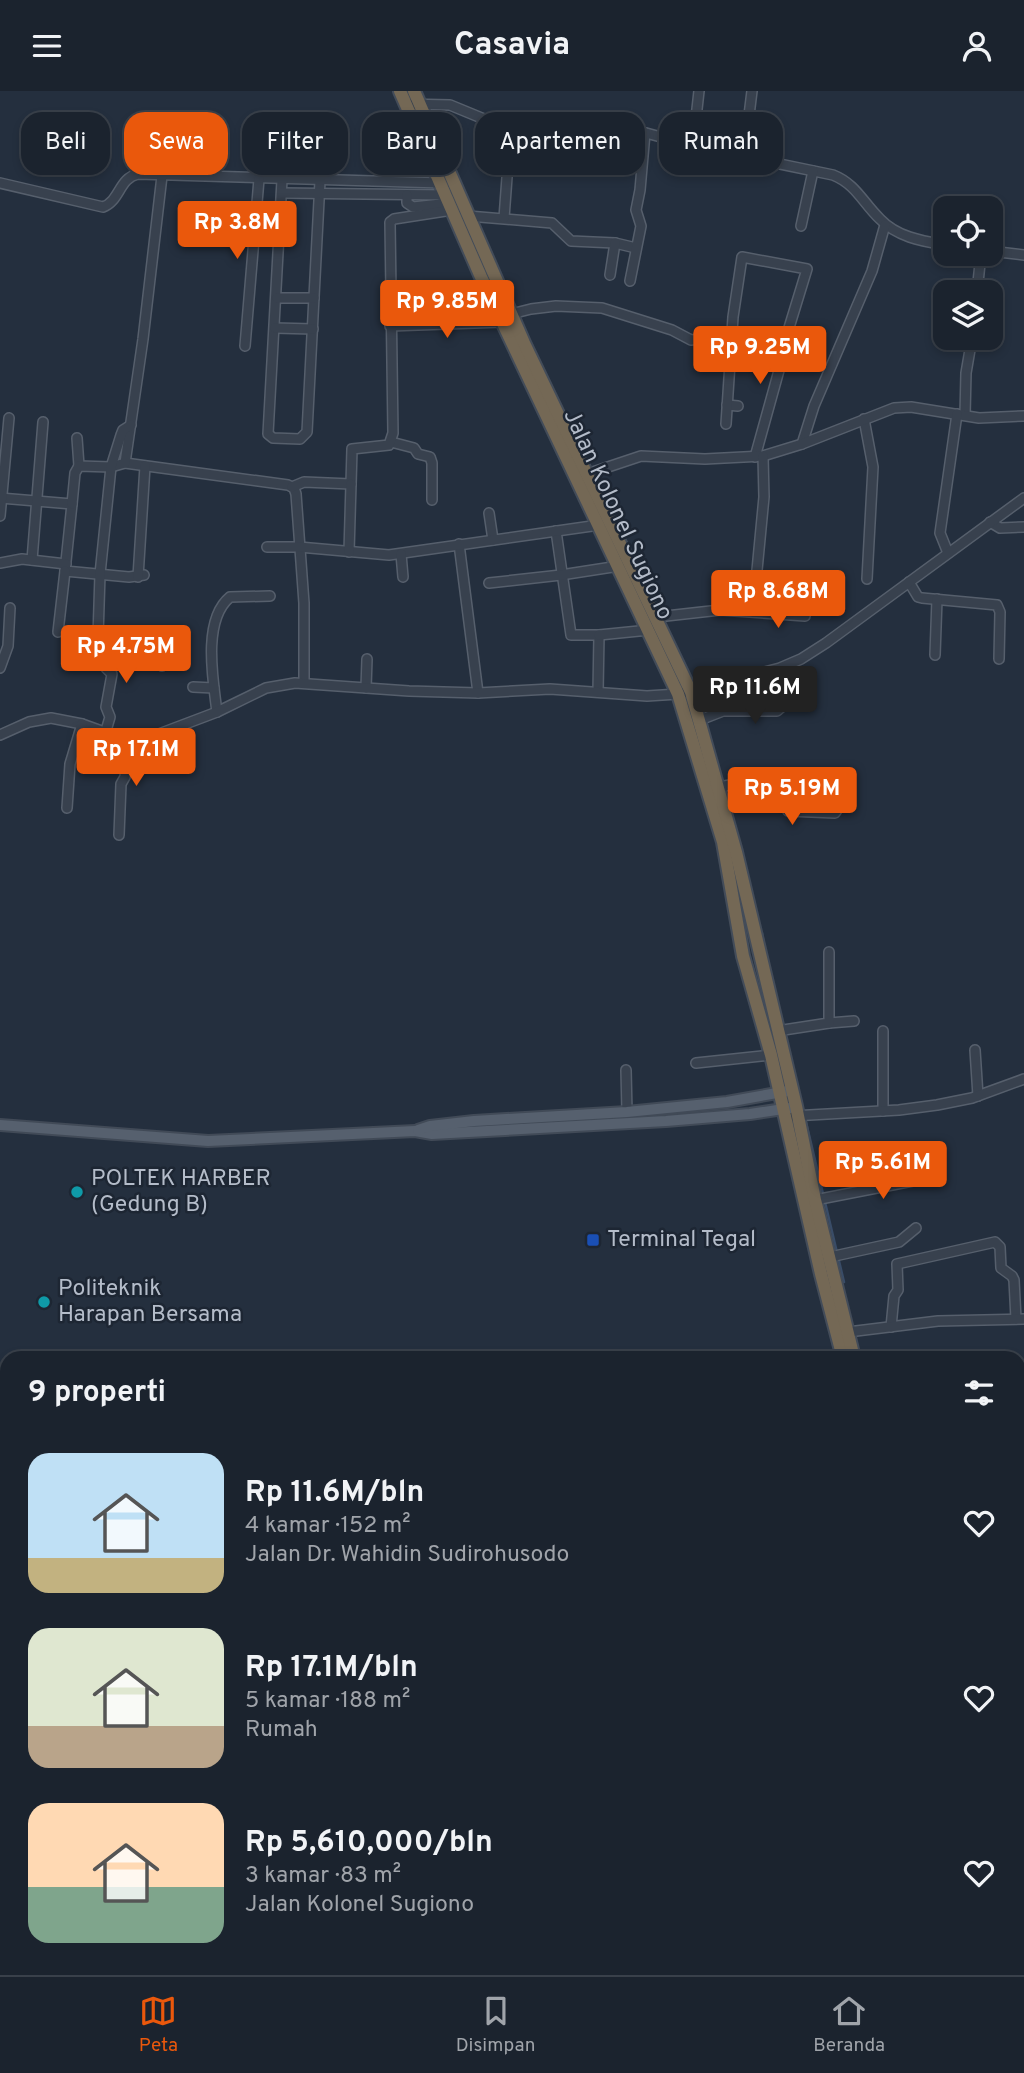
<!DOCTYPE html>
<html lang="id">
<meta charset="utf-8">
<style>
:root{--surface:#1b232e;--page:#282f3a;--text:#f1f3f6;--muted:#a0a4aa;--line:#39404a;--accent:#ea580c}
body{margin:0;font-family:Overpass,sans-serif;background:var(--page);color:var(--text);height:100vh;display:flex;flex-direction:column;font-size:26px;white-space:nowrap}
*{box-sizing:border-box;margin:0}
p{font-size:23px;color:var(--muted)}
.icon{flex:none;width:38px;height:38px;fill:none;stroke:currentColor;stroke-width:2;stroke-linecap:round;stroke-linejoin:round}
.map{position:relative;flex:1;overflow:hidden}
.side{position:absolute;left:0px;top:1260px;width:1026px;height:625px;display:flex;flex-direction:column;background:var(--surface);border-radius:21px 21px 0 0;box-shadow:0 4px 10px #0003,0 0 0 2px var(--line)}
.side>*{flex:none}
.banner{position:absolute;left:21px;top:21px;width:984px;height:63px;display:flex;gap:14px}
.controls{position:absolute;left:933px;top:105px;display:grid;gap:14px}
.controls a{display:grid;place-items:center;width:70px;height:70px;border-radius:14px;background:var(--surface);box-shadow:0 4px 10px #0003,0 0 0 2px var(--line);font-size:35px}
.price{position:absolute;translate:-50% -60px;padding:0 16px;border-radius:7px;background:var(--accent);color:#fff;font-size:23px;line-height:46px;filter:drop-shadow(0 2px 4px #0008)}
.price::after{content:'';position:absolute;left:50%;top:42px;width:21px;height:16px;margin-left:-10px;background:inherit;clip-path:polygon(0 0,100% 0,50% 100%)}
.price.current{background:#222;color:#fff}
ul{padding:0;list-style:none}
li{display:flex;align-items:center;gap:21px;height:175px;padding:0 28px}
li span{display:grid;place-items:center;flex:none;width:196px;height:140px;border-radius:21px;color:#555}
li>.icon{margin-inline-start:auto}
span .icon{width:84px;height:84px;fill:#fffc;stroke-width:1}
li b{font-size:30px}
h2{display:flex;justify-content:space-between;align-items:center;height:84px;padding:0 28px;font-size:30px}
.tag{padding:0 24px;border-radius:21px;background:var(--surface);box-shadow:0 4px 10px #0003,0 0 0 2px var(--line);font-size:24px;line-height:63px}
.tag.current{background:var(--accent);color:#fff}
header{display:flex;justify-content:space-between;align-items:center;height:91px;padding:0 28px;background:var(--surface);font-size:32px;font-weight:700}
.tabs{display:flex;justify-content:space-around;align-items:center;height:98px;border-top:2px solid var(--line);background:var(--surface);font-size:19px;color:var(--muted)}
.tabs a{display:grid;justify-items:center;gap:4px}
.tabs .current{color:var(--accent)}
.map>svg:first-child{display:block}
</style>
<header><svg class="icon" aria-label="menu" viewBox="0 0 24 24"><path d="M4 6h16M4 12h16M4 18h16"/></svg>Casavia<svg class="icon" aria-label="person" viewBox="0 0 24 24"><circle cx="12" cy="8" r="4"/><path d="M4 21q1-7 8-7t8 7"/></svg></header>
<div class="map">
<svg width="1024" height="1884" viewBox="0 0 1024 1884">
<rect width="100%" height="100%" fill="#242f3e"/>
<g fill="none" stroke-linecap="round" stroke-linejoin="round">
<g stroke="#394c67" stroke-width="2.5">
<polyline points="762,842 766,864"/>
<polyline points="785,942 789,959"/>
<polyline points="805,1027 844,1191"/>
<polyline points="864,1262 864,1267"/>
</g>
<g stroke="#394c67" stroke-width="14">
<polyline points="1018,1324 1024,1324"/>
<polyline points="0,1338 7,1337"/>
</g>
<defs>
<g id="minor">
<path d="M405,13L450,14L484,28L505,32L548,35L589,33L620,35L698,56L833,84C856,93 863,112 880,128C897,146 922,150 945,154"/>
<polyline points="693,54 699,0"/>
<polyline points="602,63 607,33"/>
<polyline points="744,65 752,0"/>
<polyline points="282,89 268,343 273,347 300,348 307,341 320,90"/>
<path d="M0,92L103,116C120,110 119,87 138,83L441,92"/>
<polyline points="282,102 447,104"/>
<polyline points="407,104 407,112 413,116 450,112"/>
<polyline points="468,125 552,132 571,150 615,152 636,157"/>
<polyline points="504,127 511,32"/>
<polyline points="801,135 813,80"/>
<polyline points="990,160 1024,164"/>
<polyline points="610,184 615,152"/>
<polyline points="630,190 641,135 636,119 640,99 645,42"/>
<polyline points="977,201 981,163"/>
<polyline points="277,207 314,207"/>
<polyline points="511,223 531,218 556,215 602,217 672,239 691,249 731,245 784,253 783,265 755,366"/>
<polyline points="390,235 503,231"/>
<polyline points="275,237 313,238"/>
<polyline points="245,255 259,88"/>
<polyline points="727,314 738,315"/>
<polyline points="965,324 966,282 972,247"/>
<polyline points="864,328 873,376 867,488"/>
<polyline points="726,333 733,226 742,166 807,178 784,253"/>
<polyline points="77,347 79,375"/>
<polyline points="391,351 414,357 418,363 430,366 432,372 432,409"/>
<polyline points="802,353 814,315 872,180 885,134"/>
<polyline points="125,372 288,394 294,397 296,403 304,512 304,591"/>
<polyline points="584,384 641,365 705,368 763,365 802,353 894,317 911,316 979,327 1024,325"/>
<polyline points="292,396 304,391 351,393 352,358 389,354 393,342 390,131 394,128 452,119"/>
<polyline points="0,407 72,413 65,480 129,486 144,484"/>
<polyline points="72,413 75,382 79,375 111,376 125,372 143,248 162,85"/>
<polyline points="489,422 493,449"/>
<polyline points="0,425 9,327"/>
<polyline points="990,431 1000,437 1024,436"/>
<polyline points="556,440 571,544 599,544 598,601"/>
<polyline points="459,453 478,602"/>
<polyline points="267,456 299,456 389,464 599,434"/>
<polyline points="349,461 351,393"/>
<polyline points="948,462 940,442 957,323"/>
<polyline points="401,463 403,486"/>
<polyline points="32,469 43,331"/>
<polyline points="0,472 22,468 66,473"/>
<polyline points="138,486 145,375"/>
<polyline points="909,491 918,506 922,507 997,514 1000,521 999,568"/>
<polyline points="489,492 561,484 619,475"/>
<polyline points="753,521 764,406 763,365"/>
<polyline points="657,526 720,519 805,525"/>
<polyline points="58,541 65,480"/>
<polyline points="599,544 649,539"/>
<polyline points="109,556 106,550 98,546 100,483 111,376 121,344 123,339 131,334"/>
<polyline points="935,564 937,508"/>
<polyline points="0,577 8,555 10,517"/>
<polyline points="193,596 214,597"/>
<polyline points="366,597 367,568"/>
<path d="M217,621C213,589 202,529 230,506L270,505"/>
<polyline points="700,629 723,620 777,620 783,615 803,614"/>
<polyline points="105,643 110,626 106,616 112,583 106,577 109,556 161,555 162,575"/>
<polyline points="0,644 29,631 51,627 82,633 129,650 143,649 217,621 266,597 295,592 409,600 478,602 550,598 647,605 678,603 780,577 801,568 826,552 1024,407"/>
<polyline points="719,696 741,692 782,690 786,693 788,720 835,722 837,719 836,697"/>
<polyline points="67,717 70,673 82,633"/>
<polyline points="119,744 121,693 125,686 129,650"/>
<polyline points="829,932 854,930"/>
<polyline points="777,940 829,932 829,861"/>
<polyline points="975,959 978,1005"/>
<polyline points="696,972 771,964"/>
<polyline points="626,979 627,1021"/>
<polyline points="883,1020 883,940"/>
<polyline points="792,1025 899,1019 937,1014 972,1007 1024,988"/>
<polyline points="815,1109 928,1087"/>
<polyline points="830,1166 899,1151 916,1137"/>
<polyline points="891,1236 894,1205 898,1199 897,1173 995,1151 1000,1156 1001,1177 1012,1185 1014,1189 1016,1228"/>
<polyline points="848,1241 938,1230 1024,1228"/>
<polyline points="1019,1289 1021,1297 1024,1298"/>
<polyline points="1018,1353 1024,1354"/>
<polyline points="0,1388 7,1387"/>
<polyline points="1018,1413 1024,1413"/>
<polyline points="1018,1633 1024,1633"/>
<polyline points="1018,1680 1023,1700"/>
<polyline points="1018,1808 1024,1807"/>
<polyline points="1018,1863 1024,1863"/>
<polyline points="0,1877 7,1876"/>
<polyline points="93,1878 93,1884"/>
<polyline points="695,1878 696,1884"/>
<polyline points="768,1878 768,1884"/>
<polyline points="849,1878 850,1884"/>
<polyline points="340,1884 340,1878"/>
<polyline points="421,1884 421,1878"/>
<polyline points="495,1884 495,1878"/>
<polyline points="612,1884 612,1878"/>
</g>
<g id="major">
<polyline points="0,1034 208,1050 415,1040 432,1043 666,1030 750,1023 790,1017"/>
<polyline points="418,1039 430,1035 474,1030 627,1021 727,1011 788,1000"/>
</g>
<g id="highway">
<polyline points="400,0 481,186 678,603 723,751 743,865 771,964 821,1183 843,1267"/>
<polyline points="414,0 524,252 691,601 736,761 796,1015 815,1109 854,1267"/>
<polyline points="994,1878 995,1884"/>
</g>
</defs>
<use href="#minor" stroke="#565f6c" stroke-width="12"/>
<use href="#major" stroke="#414a57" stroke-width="14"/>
<use href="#highway" stroke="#434c59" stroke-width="16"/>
<use href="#minor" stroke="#38414e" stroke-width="9"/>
<use href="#major" stroke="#56606e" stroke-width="10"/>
<use href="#highway" stroke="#746855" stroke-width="12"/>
</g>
<g fill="#0f9aa8" stroke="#1d2633" stroke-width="2.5">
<circle cx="77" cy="1101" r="7"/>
<circle cx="44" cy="1211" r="7"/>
</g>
<rect fill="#1a4fb4" stroke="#1d2633" stroke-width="2.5" x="586" y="1142" width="14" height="14" rx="3.5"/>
<g text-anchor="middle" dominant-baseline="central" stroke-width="5" stroke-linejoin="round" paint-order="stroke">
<g font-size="23" fill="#b4bcc9" stroke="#1d2633">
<text transform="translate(617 424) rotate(65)">Jalan Kolonel Sugiono</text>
</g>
<g font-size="23" fill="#b4bcc9" stroke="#1d2633" text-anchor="start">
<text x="91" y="1088">POLTEK HARBER<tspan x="91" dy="26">(Gedung B)</tspan></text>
<text x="607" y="1149">Terminal Tegal</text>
<text x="58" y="1198">Politeknik<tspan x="58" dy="26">Harapan Bersama</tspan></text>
</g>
</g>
</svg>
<div class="controls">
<a><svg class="icon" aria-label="locate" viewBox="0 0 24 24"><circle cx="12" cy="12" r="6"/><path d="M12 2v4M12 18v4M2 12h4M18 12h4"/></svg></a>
<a><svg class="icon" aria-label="layers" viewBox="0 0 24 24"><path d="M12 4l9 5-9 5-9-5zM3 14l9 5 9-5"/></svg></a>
</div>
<b class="price" style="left:237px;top:170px">Rp 3.8M</b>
<b class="price" style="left:447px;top:249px">Rp 9.85M</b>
<b class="price" style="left:760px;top:295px">Rp 9.25M</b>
<b class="price" style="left:778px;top:539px">Rp 8.68M</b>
<b class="price" style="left:126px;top:594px">Rp 4.75M</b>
<b class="price current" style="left:755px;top:635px">Rp 11.6M</b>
<b class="price" style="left:136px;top:697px">Rp 17.1M</b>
<b class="price" style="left:792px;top:736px">Rp 5.19M</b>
<b class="price" style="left:883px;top:1110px">Rp 5.61M</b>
<div class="banner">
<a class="tag">Beli</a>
<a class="tag current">Sewa</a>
<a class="tag">Filter</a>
<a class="tag">Baru</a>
<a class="tag">Apartemen</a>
<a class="tag">Rumah</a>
</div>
<section class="side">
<h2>9 properti<svg class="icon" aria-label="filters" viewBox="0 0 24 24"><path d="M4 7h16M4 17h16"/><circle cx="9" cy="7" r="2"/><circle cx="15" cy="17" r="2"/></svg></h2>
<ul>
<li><span style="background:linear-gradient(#bfe0f5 75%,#c2b280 0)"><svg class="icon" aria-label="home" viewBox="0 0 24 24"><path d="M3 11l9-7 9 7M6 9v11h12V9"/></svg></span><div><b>Rp 11.6M/bln</b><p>4 kamar · 152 m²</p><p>Jalan Dr. Wahidin Sudirohusodo</p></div><svg class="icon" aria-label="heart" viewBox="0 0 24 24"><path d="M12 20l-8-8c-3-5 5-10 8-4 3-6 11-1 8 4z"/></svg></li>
<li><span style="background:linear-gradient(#dfe7d0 70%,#b9a48a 0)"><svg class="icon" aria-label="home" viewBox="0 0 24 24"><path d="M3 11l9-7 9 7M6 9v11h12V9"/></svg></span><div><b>Rp 17.1M/bln</b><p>5 kamar · 188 m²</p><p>Rumah</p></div><svg class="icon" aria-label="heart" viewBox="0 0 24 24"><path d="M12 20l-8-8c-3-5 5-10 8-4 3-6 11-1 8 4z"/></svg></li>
<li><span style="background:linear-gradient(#ffd9b3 60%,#7fa58c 0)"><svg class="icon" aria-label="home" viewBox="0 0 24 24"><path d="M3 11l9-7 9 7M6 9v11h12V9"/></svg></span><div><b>Rp 5,610,000/bln</b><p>3 kamar · 83 m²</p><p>Jalan Kolonel Sugiono</p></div><svg class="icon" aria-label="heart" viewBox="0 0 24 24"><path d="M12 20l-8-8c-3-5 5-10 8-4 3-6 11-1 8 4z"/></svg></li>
</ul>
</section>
</div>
<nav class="tabs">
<a class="current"><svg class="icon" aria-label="map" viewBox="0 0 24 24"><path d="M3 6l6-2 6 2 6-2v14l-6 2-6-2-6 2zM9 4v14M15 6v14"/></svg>Peta</a>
<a><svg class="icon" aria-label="saved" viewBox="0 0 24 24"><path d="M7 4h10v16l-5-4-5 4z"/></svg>Disimpan</a>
<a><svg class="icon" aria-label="home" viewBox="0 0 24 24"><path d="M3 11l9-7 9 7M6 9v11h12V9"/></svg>Beranda</a>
</nav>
